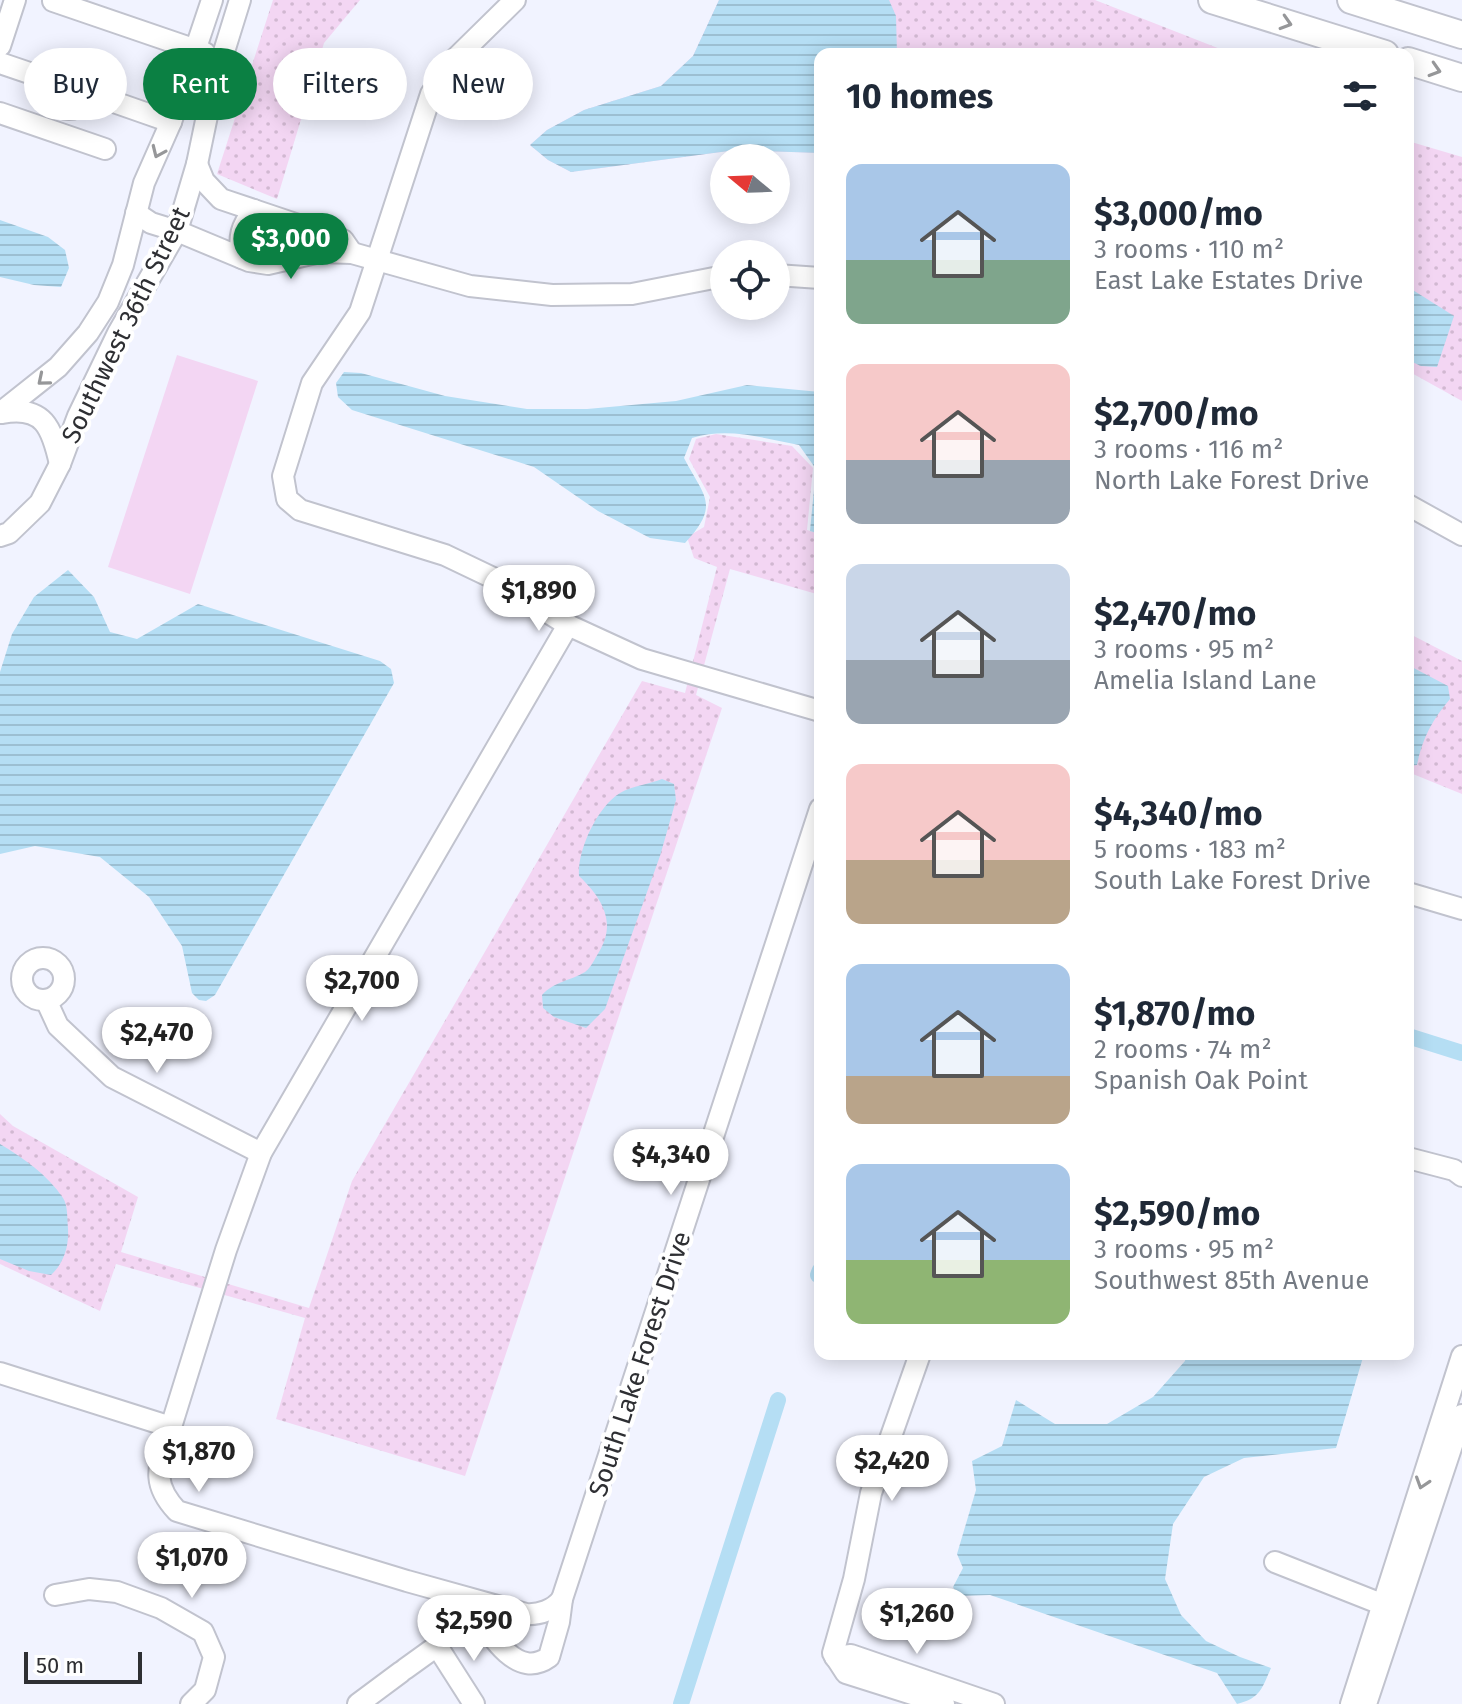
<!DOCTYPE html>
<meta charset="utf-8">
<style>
:root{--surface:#fff;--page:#f2f2f3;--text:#1f2937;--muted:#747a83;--accent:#0b8043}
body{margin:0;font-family:"Fira Sans",sans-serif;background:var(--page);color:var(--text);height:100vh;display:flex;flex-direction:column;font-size:30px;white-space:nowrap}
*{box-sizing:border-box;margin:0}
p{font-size:26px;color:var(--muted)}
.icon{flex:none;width:44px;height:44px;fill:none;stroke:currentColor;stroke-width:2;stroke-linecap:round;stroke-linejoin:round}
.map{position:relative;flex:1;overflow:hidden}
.details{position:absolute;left:814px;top:48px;width:600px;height:1312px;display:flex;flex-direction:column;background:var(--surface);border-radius:16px;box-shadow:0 4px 20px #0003}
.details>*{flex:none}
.guide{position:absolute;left:24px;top:48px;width:670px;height:72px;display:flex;gap:16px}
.needle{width:52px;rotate:289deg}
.tools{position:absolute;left:710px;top:144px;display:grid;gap:16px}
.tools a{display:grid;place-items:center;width:80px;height:80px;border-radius:50%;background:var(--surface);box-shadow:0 4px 20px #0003;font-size:40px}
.scale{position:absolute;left:24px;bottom:20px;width:118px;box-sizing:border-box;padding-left:8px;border:4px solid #2e2f33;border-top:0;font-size:22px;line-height:28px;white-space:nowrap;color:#2e2f33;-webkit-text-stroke:6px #fff;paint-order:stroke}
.price{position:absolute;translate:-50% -68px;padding:0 18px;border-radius:28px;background:#fff;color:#222;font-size:26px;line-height:52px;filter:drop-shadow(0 2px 4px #0008)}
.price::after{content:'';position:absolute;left:50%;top:48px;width:24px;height:18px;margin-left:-12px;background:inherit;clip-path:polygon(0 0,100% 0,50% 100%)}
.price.current{background:var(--accent);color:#fff}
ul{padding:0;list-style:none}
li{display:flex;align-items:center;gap:24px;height:200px;padding:0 32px}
li span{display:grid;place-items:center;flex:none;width:224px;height:160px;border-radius:16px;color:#555}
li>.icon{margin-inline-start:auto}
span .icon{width:96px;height:96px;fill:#fffc;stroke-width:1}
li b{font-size:34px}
h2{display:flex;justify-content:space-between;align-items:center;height:96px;padding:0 32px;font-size:34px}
.chip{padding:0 28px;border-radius:36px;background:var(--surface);box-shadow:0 4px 20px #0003;font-size:28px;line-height:72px}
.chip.current{background:var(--accent);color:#fff}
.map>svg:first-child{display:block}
</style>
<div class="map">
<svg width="1462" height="1704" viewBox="0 0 1462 1704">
<defs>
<pattern id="grass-dots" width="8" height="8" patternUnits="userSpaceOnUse" patternTransform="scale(2)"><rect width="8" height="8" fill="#f3d6f3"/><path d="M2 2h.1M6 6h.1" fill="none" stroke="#d1b8d1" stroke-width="1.8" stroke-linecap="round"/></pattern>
<pattern id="water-rules" width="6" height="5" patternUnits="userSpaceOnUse" patternTransform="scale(2)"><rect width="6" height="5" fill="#b5def4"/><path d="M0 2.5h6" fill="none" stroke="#9cbfd2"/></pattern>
</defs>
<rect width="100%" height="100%" fill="#f1f3ff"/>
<g fill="url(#grass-dots)">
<polygon points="273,0 360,0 324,43 277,199 217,174"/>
<polygon points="719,0 1095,0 1233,54 820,54 820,153 736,150 571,172 548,160 530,145 547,130 584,110 661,86 693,56"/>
<polygon points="1408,141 1462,157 1462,401 1408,371"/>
<polygon points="716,434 792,446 813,468 807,530 820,534 820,595 730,569 696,695 722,708 465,1476 276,1419 305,1318 116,1264 100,1311 0,1264 0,1114 13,1126 138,1197 121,1252 309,1308 352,1181 642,681 685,693 717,567 694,558 687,537 704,527 710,497 689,459 696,439"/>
<polygon points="1408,633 1462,661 1462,794 1408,772"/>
</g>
<polygon fill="#f3d6f3" points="177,355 258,381 190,594 108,567"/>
<g fill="url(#water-rules)">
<polygon points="719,0 889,0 896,16 897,54 820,54 820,153 736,150 571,172 548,160 530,145 547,130 584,110 661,86 693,56"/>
<polygon points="0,220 48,237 65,250 69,268 61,287 34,285 0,277"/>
<polygon points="1408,287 1454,316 1437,367 1421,366 1408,360"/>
<path d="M344,372L361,373L445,396L527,409H587L676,401L747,385L820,392V534L810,531L816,469L799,445C763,438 728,427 692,438L684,458C704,497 721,504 685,543L650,538L598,511L534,467L352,410L338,397L336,383Z"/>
<polygon points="68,570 94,597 110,632 137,639 198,604 380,661 391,669 394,683 215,995 206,1001 199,1000 192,993 182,946 149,897 100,857 35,846 0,854 0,672 12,634 34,597"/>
<path d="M1408,665L1448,686L1450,699C1432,720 1422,739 1417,765L1408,766Z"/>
<path d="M662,779L674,784L676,800L660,856L605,1009L586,1028L554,1017L543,1008L542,995C555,981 570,981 585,972C591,968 595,958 599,952C617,922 602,898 579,876C577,851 597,807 620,793C632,786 650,784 662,779Z"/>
<path d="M0,1144C23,1158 47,1174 63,1198C68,1205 67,1219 68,1229C69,1246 64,1263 51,1275L29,1271L0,1259Z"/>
<path d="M1186,1354H1364L1336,1448L1244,1458L1204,1477L1173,1524L1165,1579L1181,1615L1206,1641L1240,1657L1271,1668C1262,1688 1261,1698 1237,1704L1217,1673L990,1595L958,1596L953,1587L963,1568L957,1554L976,1490L972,1461L1002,1446L1016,1400L1055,1424H1107L1153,1397L1185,1361Z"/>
</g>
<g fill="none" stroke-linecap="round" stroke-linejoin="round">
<g stroke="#b5def4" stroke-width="16">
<polyline points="1408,1036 1462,1053"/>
<polyline points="818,1275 820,1270"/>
<polyline points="681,1704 778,1400"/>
</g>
<defs>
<g id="minor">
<polyline points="515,0 455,59 431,94 360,312 312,383 283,476 287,499 300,510 445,555 491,577 568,625 642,659 820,711"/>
<polyline points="53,1 205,53"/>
<polyline points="0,46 15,0"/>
<polyline points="0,63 53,81"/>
<circle cx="69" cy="90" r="19"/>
<polyline points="88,93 171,122"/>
<polyline points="0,113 105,149"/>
<polyline points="197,164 204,181 221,199 343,240 352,253"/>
<polyline points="136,213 151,223 177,231 249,261 268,264 320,252 352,253 470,286 552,295 632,294 724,276"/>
<path d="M242,258C238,237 241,226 254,210"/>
<polyline points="776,275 820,278"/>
<polyline points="0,413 58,367 88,333 108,302 123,265 144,183 171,122 212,0"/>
<path d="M2,413C44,405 52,428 60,464"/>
<polyline points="1408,505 1462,535"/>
<polyline points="0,536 9,533 40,503 60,464 78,416 118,333 177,231 197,164 213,87 240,0"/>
<polyline points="1408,893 1462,909"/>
<circle cx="43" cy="979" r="21"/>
<polyline points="46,1000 58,1026 112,1077 261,1153"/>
<polyline points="1408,1158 1454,1170 1462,1176"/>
<polyline points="920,1354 871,1493 854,1579 833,1653 846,1673 944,1704"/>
<path d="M0,1373L171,1427C161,1463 148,1480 177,1511L407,1581L526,1614C539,1615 554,1610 562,1599"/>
<polyline points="171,1427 226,1250 261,1153 568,625"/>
<polyline points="1275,1562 1394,1609"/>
<polyline points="55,1595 89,1589 117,1592 161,1608 203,1632 214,1657 205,1690 191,1704"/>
<path d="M467,1598C484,1623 513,1683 549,1657L559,1622L562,1599L820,809"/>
<polyline points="835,1657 851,1655 994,1704"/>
<polyline points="405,1669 437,1646 474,1704"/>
<polyline points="358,1704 401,1672"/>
<polyline points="1351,1704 1462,1356"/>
<polyline points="1366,1704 1462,1415"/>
</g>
<g id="major">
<polyline points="1212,0 1385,54"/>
<polyline points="1351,0 1462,35"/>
<polyline points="1408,61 1462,78"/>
</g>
</defs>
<use href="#minor" stroke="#c1c3ce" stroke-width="24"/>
<use href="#major" stroke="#c1c3ce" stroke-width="30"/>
<use href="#minor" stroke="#fff" stroke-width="20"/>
<use href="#major" stroke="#fff" stroke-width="26"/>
</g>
<defs><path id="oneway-chevron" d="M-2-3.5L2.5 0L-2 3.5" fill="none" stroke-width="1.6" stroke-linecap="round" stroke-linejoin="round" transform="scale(2)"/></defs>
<g stroke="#969799">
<use href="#oneway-chevron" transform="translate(1286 23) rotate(17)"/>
<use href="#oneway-chevron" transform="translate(1435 70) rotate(17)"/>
<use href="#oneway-chevron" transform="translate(158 152) rotate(114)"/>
<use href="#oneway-chevron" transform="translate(43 380) rotate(140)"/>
<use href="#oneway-chevron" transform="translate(1422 1483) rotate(108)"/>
</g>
<g text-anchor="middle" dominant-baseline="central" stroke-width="8" stroke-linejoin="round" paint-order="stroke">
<g font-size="26" fill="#2e2f33" stroke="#fff">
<text transform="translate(126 325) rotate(-64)">Southwest 36th Street</text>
<text transform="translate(640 1364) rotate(-72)">South Lake Forest Drive</text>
</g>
</g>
</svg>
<div class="tools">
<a><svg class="needle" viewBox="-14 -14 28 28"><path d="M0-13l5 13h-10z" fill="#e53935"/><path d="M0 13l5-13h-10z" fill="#747a83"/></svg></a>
<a><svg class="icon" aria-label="locate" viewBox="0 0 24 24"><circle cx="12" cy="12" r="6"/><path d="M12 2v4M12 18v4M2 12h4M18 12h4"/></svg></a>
</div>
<div class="scale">50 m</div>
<b class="price current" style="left:291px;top:281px">$3,000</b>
<b class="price" style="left:539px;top:633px">$1,890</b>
<b class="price" style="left:362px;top:1023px">$2,700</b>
<b class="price" style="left:157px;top:1075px">$2,470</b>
<b class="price" style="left:671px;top:1197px">$4,340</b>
<b class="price" style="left:199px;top:1494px">$1,870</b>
<b class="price" style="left:892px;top:1503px">$2,420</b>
<b class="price" style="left:192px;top:1600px">$1,070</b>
<b class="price" style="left:917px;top:1656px">$1,260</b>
<b class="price" style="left:474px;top:1663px">$2,590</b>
<div class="guide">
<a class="chip">Buy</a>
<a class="chip current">Rent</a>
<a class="chip">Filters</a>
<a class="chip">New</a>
</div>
<section class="details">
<h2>10 homes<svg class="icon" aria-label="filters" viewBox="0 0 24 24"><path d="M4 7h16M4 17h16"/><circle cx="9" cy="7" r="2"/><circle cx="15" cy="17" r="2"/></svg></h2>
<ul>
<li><span style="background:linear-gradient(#a9c7e8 60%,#7fa58c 0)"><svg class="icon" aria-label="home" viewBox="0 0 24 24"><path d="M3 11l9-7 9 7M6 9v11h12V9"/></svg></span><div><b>$3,000/mo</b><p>3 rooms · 110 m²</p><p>East Lake Estates Drive</p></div></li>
<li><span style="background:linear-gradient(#f6c9c9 60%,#9aa5b1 0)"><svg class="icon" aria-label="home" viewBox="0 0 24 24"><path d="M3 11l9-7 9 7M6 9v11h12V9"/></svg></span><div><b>$2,700/mo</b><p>3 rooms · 116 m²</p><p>North Lake Forest Drive</p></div></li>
<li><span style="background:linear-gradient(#c9d6e8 60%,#9aa5b1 0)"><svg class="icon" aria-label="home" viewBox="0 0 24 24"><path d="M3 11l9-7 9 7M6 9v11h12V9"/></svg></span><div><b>$2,470/mo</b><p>3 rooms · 95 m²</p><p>Amelia Island Lane</p></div></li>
<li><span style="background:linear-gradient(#f6c9c9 60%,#b9a48a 0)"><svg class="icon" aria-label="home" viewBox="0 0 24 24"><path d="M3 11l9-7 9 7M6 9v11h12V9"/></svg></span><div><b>$4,340/mo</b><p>5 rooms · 183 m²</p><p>South Lake Forest Drive</p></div></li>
<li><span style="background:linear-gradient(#a9c7e8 70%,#b9a48a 0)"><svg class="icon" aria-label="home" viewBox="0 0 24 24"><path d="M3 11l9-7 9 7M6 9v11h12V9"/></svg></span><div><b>$1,870/mo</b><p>2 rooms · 74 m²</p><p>Spanish Oak Point</p></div></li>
<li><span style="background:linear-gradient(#a9c7e8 60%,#8fb573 0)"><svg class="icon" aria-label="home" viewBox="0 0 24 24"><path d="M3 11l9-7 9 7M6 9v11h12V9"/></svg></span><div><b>$2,590/mo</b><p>3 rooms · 95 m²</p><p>Southwest 85th Avenue</p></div></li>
</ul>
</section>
</div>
